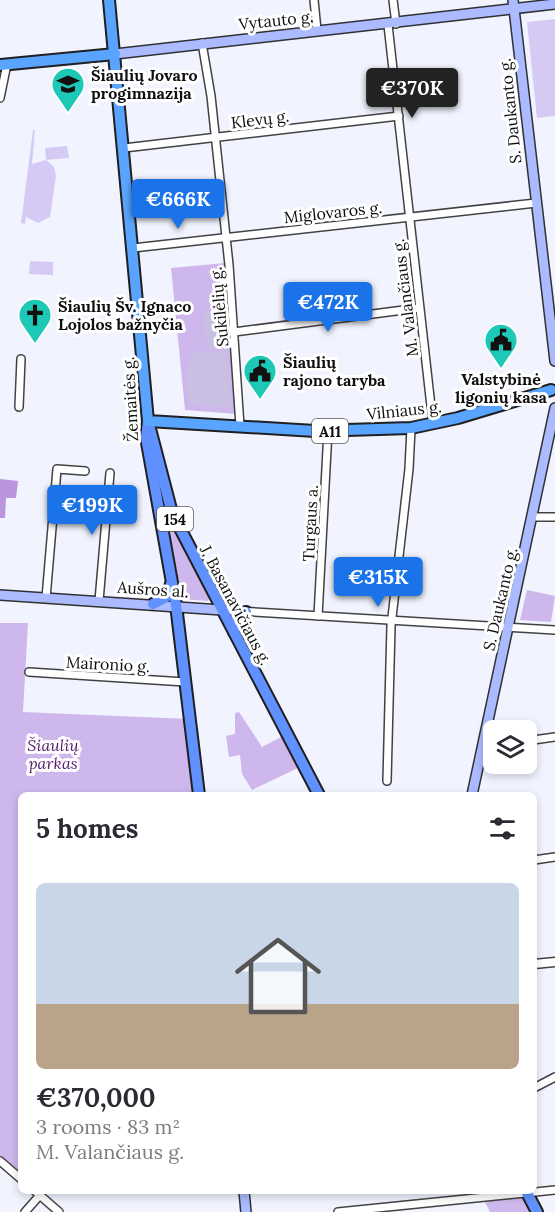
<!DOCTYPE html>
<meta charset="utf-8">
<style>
:root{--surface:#fff;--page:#f7f7f7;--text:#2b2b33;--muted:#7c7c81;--line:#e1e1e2;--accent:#1a73e8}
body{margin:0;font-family:Lora,serif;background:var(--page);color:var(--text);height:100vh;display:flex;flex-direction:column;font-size:22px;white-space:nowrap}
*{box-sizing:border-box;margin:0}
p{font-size:20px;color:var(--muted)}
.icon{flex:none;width:33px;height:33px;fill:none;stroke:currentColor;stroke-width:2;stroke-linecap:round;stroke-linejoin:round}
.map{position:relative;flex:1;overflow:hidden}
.drawer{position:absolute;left:18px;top:792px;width:519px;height:402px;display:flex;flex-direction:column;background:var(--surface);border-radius:9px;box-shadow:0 3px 9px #0003}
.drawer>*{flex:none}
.buttons{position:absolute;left:483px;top:720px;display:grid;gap:12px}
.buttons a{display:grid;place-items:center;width:54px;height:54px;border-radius:9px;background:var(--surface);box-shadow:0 3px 9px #0003;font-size:30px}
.price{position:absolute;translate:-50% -51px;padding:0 14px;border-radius:6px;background:var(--accent);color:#fff;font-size:20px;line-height:39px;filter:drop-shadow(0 2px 3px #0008)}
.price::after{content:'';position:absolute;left:50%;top:36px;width:18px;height:14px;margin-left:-9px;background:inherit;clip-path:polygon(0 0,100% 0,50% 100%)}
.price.current{background:#222;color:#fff}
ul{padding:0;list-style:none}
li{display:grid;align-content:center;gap:12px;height:318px;padding:0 18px}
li+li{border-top:2px solid var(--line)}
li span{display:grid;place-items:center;height:186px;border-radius:9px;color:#555}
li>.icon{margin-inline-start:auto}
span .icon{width:108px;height:108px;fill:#fffc;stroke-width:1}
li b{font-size:26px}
h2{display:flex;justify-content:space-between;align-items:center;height:72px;padding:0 18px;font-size:26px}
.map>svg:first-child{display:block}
</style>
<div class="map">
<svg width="555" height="1212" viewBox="0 0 555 1212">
<rect width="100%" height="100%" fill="#f1f4ff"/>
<g fill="#ceb7ec">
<polygon points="225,263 237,414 185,410 171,268"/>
<polygon points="168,514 210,597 208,601 181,599 178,596"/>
<polygon points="527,590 555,596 551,622 520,620"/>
<polygon points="0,623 28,623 23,712 190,719 199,795 21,795 21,1179 0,1161"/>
<polygon points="239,712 262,747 283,736 300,767 252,790 242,774 240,755 229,757 226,736 235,734 235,713"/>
<polygon points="520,1195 529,1212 490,1212 485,1202"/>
</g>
<polygon fill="#b995de" points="0,479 18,481 16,498 6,498 5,518 0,518"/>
<g fill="#c9bfe3">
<polygon points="223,310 226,339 220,346 207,348 204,312"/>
<polygon points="227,350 231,407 189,405 186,376 192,353"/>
</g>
<g fill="#d5caf3">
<polygon points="555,19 555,116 537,118 527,22"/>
<polygon points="33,130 35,130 32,164 46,160 45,148 67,146 69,158 46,160 54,167 56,176 50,217 38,223 26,217 25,224 21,223"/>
<polygon points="30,261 53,262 53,275 29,274"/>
</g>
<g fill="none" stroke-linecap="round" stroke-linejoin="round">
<defs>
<g id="minor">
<polyline points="314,0 317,30"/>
<polyline points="393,0 396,24"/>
<polyline points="388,25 433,424"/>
<polyline points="202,43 211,96 229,265 240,426"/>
<polyline points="0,98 7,64"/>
<polyline points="124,148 399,116"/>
<polyline points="133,248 536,203"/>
<polyline points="234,332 419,308"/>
<polyline points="19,407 21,359"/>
<polyline points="533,517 555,517"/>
<polyline points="46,598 57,469 85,471"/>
<polyline points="99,601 110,473"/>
<polyline points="222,610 555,630"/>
<polyline points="318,616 328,431"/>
<polyline points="29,672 185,682"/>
<polyline points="526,741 555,737"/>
<polyline points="483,744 494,745"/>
<polyline points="387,781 391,626 409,469 411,428"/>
<polyline points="534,860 555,857"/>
<polyline points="534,1088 555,1077"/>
<polyline points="0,1161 21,1179"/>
<polyline points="35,1191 59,1212"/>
<polyline points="25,1212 40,1195"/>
<polyline points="338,1212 555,1190"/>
</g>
<polyline id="tertiary" points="534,964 555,962"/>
<g id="secondary">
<polyline points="513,0 555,361"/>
<polyline points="115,54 555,4"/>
<polyline points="0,595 222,610"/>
<polyline points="472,795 555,408"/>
<polyline points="244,1191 246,1212"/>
</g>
<g id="primary">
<polyline points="148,421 172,513 319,795"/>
<polyline points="148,422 146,437 176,605 199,795"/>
<polyline points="153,604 166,597 171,584"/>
<polyline points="234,632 237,619 246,612"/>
<polyline points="526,1191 537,1212"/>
</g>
<g id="trunk">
<polyline points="109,0 148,421 315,431 411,428 458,418 551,390"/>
<polyline points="0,65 115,54"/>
</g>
</defs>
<use href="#minor" stroke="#424242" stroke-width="10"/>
<use href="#tertiary" stroke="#424242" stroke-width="11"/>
<use href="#secondary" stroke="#313131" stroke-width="12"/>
<use href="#primary" stroke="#202020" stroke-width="14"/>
<use href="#trunk" stroke="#202020" stroke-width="14"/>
<use href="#minor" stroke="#fff" stroke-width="7"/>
<use href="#tertiary" stroke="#fff" stroke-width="8"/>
<use href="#secondary" stroke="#acbaff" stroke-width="9"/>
<use href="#primary" stroke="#6191ff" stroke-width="10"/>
<use href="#trunk" stroke="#59a4fe" stroke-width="10"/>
</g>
<defs>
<symbol id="school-pin" viewBox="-11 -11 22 30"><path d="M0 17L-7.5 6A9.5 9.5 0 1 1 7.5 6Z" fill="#1ec8b6" stroke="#fff"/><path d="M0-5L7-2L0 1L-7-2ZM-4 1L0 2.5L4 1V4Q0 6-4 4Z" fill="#111"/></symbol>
<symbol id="church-pin" viewBox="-11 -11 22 30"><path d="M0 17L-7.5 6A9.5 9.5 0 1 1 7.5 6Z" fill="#1ec8b6" stroke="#fff"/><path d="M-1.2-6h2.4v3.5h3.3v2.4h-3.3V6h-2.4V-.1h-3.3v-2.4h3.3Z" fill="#111"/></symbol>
<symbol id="civic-pin" viewBox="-11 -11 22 30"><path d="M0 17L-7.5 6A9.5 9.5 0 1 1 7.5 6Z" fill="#1ec8b6" stroke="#fff"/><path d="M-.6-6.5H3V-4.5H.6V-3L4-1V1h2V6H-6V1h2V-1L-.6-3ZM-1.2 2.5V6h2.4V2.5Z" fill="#111"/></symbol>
</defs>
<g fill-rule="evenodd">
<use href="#school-pin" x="49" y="65" width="38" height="52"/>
<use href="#church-pin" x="16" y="296" width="38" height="52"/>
<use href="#civic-pin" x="482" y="321" width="38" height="52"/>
<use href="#civic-pin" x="241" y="352" width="38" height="52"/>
</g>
<g text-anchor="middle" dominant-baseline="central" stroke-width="6" stroke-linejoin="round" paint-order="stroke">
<g fill="#fff" stroke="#575757" stroke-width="1.5">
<rect x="312" y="419" width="36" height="24" rx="4.5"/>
<rect x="157" y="507" width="36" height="24" rx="4.5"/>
</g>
<g font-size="15" font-weight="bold" fill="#0f0f0f">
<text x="330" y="431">A11</text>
<text x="175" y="519">154</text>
</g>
<g font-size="16" fill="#0f0f0f" stroke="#fff">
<text transform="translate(276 20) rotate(-6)">Vytauto g.</text>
<text transform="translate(510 111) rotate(-96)">S. Daukanto g.</text>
<text transform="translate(260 119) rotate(-7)">Klevų g.</text>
<text transform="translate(333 212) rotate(-6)">Miglovaros g.</text>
<text transform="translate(405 298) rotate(-97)">M. Valančiaus g.</text>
<text transform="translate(219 307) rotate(-95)">Sukilėlių g.</text>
<text transform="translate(130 399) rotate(-93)">Žemaitės g.</text>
<text transform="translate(404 410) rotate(-6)">Vilniaus g.</text>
<text transform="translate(310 523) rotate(-87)">Turgaus a.</text>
<text transform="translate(153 589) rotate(4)">Aušros al.</text>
<text transform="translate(500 599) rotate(-77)">S. Daukanto g.</text>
<text transform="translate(236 605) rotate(62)">J. Basanavičiaus g.</text>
<text transform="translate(108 664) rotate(3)">Maironio g.</text>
</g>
<g font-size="16" font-weight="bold" fill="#0f0f0f" stroke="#fff" text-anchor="start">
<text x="91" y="75">Šiaulių Jovaro<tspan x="91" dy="18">progimnazija</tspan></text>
<text x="58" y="306">Šiaulių Šv. Ignaco<tspan x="58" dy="18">Lojolos bažnyčia</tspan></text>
<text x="283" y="362">Šiaulių<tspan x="283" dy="18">rajono taryba</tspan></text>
<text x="501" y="379" text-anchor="middle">Valstybinė<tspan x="501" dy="18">ligonių kasa</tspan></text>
</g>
<g font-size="16" font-style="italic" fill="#561a6b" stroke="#fff">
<text x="53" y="745">Šiaulių<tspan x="53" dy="18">parkas</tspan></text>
</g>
</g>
</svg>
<div class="buttons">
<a><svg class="icon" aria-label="layers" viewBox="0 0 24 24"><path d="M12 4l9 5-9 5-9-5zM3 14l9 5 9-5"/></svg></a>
</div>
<b class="price current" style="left:412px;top:119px">€370K</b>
<b class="price" style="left:178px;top:230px">€666K</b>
<b class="price" style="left:328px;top:333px">€472K</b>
<b class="price" style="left:92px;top:536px">€199K</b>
<b class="price" style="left:378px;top:608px">€315K</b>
<section class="drawer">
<h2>5 homes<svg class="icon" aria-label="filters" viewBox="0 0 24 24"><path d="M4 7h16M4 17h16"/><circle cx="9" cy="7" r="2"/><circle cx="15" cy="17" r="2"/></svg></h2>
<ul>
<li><span style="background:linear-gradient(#c9d6e8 65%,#b9a48a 0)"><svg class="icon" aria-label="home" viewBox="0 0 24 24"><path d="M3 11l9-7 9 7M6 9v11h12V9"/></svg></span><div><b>€370,000</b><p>3 rooms · 83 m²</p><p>M. Valančiaus g.</p></div></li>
</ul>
</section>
</div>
